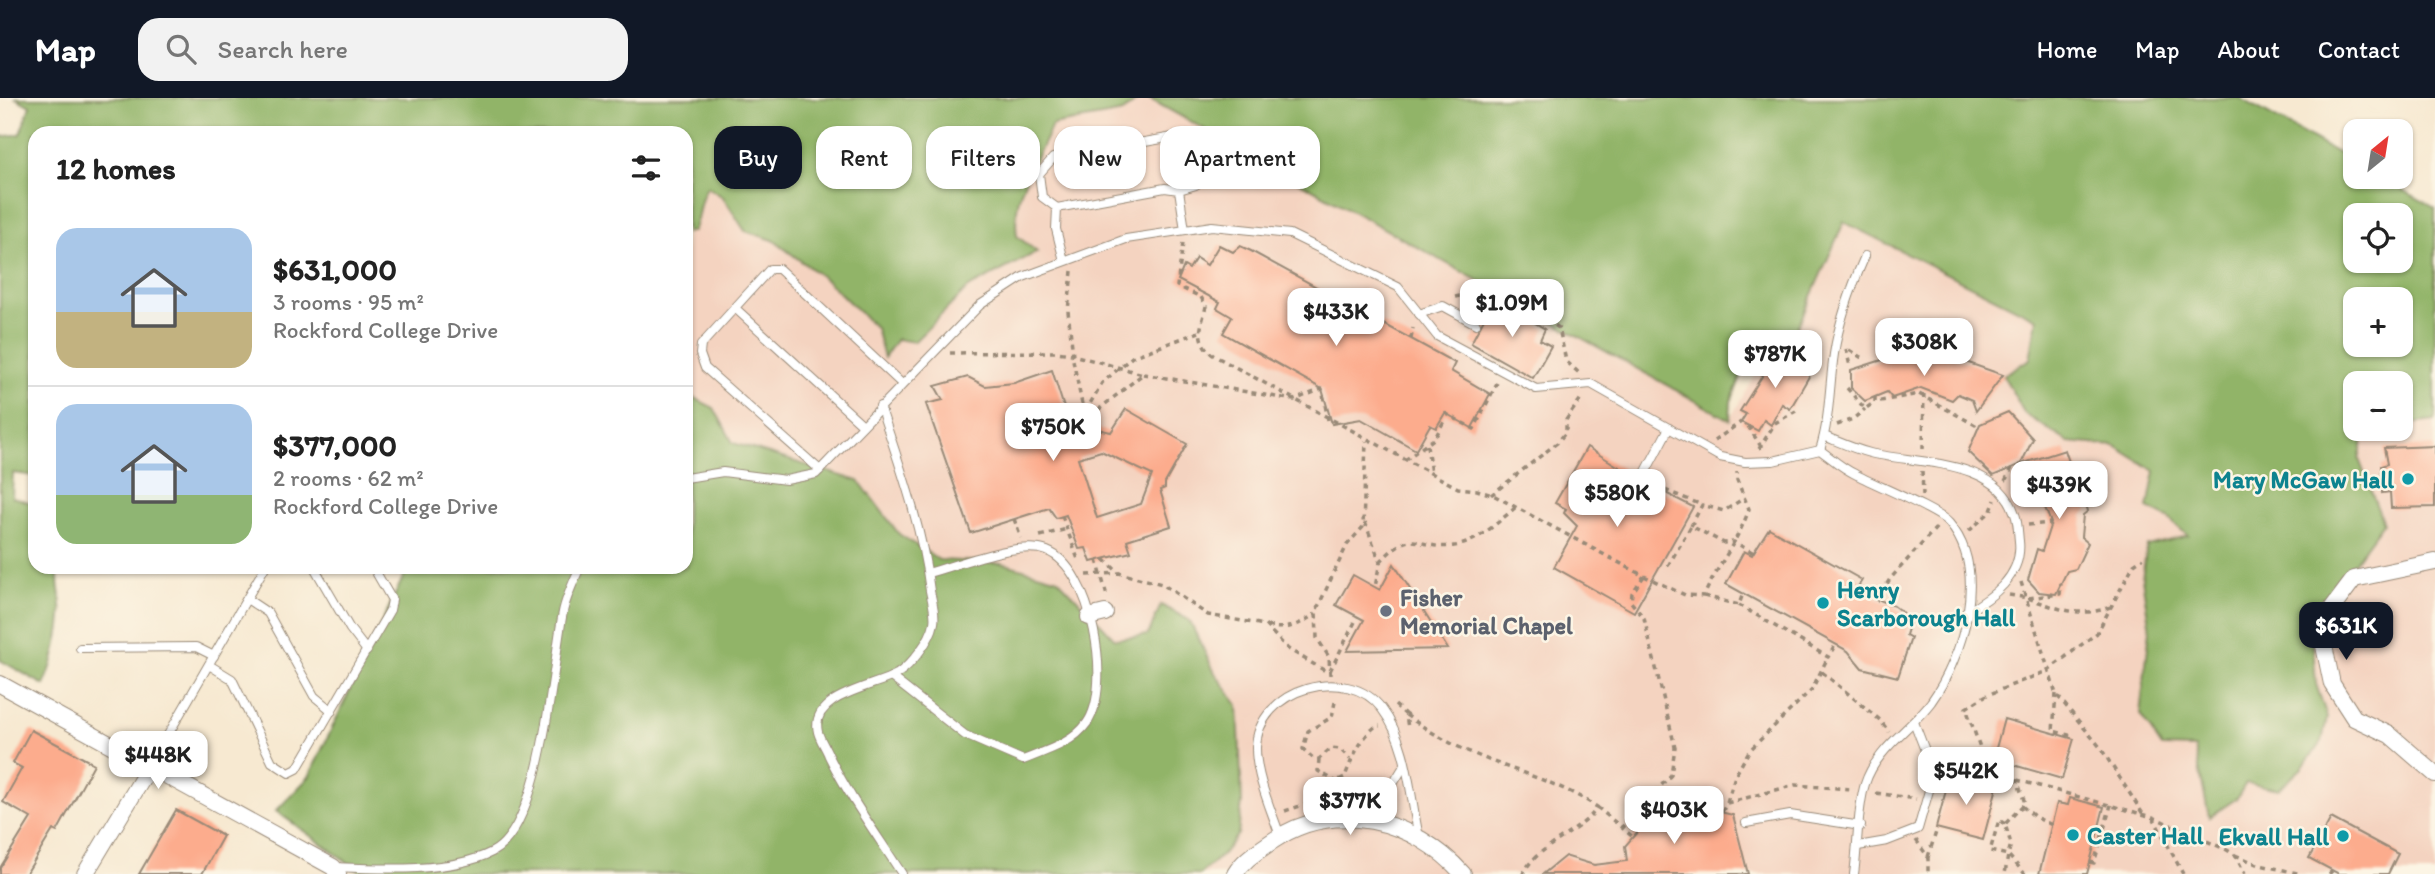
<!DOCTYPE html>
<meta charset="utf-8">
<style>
:root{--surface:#fff;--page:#f2f2f2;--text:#222;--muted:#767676;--line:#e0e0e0;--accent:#111827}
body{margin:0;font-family:Itim,sans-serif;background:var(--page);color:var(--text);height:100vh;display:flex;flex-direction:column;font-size:26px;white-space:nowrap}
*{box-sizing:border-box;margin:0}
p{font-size:23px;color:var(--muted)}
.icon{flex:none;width:38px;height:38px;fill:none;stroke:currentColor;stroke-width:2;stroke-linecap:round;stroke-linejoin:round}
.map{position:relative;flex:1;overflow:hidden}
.panel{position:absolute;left:28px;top:28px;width:665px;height:448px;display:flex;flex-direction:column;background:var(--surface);border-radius:21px;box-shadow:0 2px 5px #0004}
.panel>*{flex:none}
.top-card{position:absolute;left:714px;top:28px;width:665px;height:63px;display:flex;gap:14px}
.needle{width:46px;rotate:30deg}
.buttons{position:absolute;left:2343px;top:21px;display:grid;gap:14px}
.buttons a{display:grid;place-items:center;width:70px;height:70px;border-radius:14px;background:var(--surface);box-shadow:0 2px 5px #0004;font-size:35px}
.price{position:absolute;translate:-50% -60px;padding:0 16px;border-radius:14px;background:#fff;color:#222;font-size:23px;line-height:46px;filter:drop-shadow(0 2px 4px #0008)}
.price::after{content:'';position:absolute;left:50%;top:42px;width:21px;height:16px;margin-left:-10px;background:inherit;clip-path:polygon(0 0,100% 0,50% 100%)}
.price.current{background:var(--accent);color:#fff}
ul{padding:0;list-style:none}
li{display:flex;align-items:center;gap:21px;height:175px;padding:0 28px}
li+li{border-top:2px solid var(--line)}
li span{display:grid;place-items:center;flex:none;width:196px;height:140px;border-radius:21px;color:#555}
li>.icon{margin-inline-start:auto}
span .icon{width:84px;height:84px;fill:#fffc;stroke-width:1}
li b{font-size:30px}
h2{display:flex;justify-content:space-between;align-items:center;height:84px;padding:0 28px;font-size:30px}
.pill{padding:0 24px;border-radius:21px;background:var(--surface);box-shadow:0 2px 5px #0004;font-size:24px;line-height:63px}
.pill.current{background:var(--accent);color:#fff}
header{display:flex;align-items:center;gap:42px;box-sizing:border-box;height:98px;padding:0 35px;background:var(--accent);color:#fff}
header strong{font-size:33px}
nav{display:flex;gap:38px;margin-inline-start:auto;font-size:24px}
.search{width:490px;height:63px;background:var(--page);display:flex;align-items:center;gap:18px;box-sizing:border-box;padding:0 24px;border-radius:21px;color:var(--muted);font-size:26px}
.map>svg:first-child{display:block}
</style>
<header>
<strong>Map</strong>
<div class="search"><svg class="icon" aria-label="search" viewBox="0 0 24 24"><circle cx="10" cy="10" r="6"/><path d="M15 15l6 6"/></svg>Search here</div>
<nav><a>Home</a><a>Map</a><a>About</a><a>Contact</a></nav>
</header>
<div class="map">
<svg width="2435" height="776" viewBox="0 0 2435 776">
<rect width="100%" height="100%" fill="#fcf5e5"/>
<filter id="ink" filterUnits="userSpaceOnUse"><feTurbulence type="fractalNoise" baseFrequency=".0143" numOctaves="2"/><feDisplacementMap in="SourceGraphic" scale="14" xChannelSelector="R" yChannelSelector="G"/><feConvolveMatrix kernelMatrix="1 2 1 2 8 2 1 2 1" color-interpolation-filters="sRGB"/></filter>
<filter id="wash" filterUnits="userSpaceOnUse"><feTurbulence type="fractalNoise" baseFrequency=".00686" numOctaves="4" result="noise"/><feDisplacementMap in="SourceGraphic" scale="28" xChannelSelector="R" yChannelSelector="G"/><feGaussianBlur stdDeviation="1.57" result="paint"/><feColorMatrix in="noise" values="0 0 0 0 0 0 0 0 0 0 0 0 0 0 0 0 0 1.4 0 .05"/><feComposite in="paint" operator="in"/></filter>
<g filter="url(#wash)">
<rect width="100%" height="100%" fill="#f7e9d1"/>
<path fill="#f4d3c0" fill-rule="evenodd" d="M719,0H1173L1730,321L1914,0L2356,117V163H2401L2435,139V776H386L686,469V56ZM2356,201H2401V247H2356ZM2356,285H2401V331H2356Z"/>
<g fill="#91b468" stroke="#666f43" stroke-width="2" fill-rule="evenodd">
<path d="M16,0H1140L1123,14L1052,27C1035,68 1011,93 1017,138L1037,154L968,190L914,244L897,241L884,260L876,230L826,182L773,142L745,133L723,99L707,89C698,103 700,118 693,133L686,135V35H35V378L13,375L12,399L35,406V469H59C56,487 60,491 61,507C63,526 53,569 44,587L0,562V39L20,36L30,8Z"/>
<path d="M1148,0H2240L2355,65L2356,79H2380L2435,110V323L2401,327V285H2356V331H2366L2359,361L2383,425L2328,501L2312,534L2316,586L2327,619L2322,643L2302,670L2279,691L2246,685L2237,700L2209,719L2195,650L2162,649L2140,616L2150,532L2142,480L2147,448L2188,438L2168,420L2148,410L2155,373L2115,348L2068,344L2025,316L2003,277L2030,261L2037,221L1844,124L1793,239L1749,259L1731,303L1730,322ZM2356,117H2401V163H2356ZM2401,201V247H2356V201Z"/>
<polygon points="686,296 714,310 733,345 859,383 899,436 939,462 1002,465 1058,481 1115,541 1148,537 1161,507 1189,522 1215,575 1238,607 1242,705 1238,736 1222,757 1200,776 364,776 276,713 309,679 408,469 686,469"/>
</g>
<g id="blocks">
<g fill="#fcac8d" fill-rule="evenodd">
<polygon points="1219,147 1233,154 1240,148 1251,153 1455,265 1451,273 1490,296 1472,330 1445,315 1436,330 1430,327 1416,352 1361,321 1332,326 1322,291 1223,235 1232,219 1217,210 1220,204 1178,182 1184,168 1189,171 1196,160 1207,167"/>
<polygon points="1499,203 1545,231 1540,242 1551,248 1533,280 1471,245 1488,213 1492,216"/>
<polygon points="1780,250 1809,269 1811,275 1790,311 1782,306 1771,327 1764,322 1758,333 1741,324 1746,316 1740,313"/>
<polygon points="1907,254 1912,260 1933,262 1940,255 2003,277 1976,313 1972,302 1958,296 1952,302 1921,290 1892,300 1887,294 1865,303 1851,290 1851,272"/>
<path d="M1052,272L1073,338L1093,330L1111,334L1126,311L1187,346L1165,385V390L1160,392L1171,428L1127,442L1131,454L1091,464L1086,450L1079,451L1066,417L1056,420L1049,410L971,435L926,306L943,302L935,288L968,279L985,288L1014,285ZM1101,353L1152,377L1141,406L1097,420L1078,360Z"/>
<polygon points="2008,314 2033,341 2021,366 1993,378 1968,354 1980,326"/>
<polygon points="2435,348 2435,409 2391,410 2390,394 2382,395 2381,368 2387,366 2384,350"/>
<polygon points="1587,349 1640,382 1693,409 1634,514 1554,469 1577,428 1564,415 1566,411 1555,405"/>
<polygon points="2065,352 2070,367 2076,365 2083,384 2080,388 2088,413 2083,417 2081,439 2088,445 2076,471 2067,473 2056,496 2039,494 2028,482 2037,451 2042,453 2051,425 2039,394 2044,392 2037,373 2021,366"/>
<polygon points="1769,430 1862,482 1856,492 1894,508 1911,521 1906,537 1911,540 1898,579 1862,570 1848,553 1726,486 1744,453 1752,457"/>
<polygon points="1394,466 1448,551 1347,553 1364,522 1336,507 1353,477 1380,492"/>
<polygon points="2004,621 2074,641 2062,681 1993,661"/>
<polygon points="31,632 94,666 57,734 53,732 26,776 0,776 0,770 31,720 3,704 22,670 13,665"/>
<polygon points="1950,677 1997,689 1983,742 1936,730"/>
<polygon points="2070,700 2104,709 2087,776 2039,776 2057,705 2068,707"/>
<polygon points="1666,701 1733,717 1748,776 1543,776 1565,758 1594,767 1627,763 1625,748"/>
<polygon points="176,712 223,738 202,776 139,776"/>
<polygon points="2331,720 2398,756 2388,776 2339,776 2309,760"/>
</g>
</g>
</g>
<g filter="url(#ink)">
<use href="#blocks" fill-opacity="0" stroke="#998a78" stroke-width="2"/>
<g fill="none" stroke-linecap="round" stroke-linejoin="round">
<defs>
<g id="service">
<polyline points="1057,110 1042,99 1039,76 1053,60 1179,38 1198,48 1206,62 1196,87 1179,92"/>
<polyline points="1064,163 1056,131 1057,110 1165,90 1179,92 1185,132"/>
<polyline points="735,210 863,327"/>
<polyline points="1419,216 1443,208 1476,226"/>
<path d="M880,308C900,368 922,429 930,493C932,503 936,516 934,525C931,542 911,567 897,576C875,589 809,597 818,634C820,642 826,650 829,658C849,699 877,737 902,776"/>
<path d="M1824,338C1839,344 1854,351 1870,355C1915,366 1997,360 2015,416C2018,424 2018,434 2019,443C2023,478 1992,500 1965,515"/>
<path d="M1820,352C1830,321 1829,289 1834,256C1839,222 1851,190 1865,158"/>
<polyline points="820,372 705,270 700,256 701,247 770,171 779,171 902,286"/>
<polyline points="1644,377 1669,330"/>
<path d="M686,380L723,374L786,382L816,376L980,207L1023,179L1126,141L1212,128L1290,136L1398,189L1437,238L1536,291L1591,286L1720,359L1745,364L1773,363L1820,352C1831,360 1842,370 1855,376C1873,386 1938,412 1949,425C1990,473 1963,559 1931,604C1910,632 1876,651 1865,686C1857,711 1858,749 1854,776"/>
<polyline points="314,469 350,531 367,553"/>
<polyline points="247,501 268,515 314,598 332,613"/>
<polyline points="80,550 196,549 214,558"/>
<polyline points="209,567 232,581 272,664 289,675 297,671 390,512 392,502 373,469"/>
<path d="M891,579L965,637L1023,662C1045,653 1072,646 1087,625C1113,588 1092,470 1047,453C1019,442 958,467 928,475"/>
<polyline points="150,668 265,469"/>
<polyline points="1371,722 1404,668"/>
<polyline points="1746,725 1790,717 1861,728"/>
<path d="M1280,738C1271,711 1256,679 1256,650C1257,590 1348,565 1382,611C1408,645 1410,698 1419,739"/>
<polyline points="1858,748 1887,743 1918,731 1932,682 1931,668 1914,624"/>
<path d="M333,769C379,771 451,775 492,754C543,728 552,569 563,514C566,499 574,483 580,469"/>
</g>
<g id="minor">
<polyline points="2435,464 2354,481 2333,509 2323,543 2332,586 2354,620 2390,637 2435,676"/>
<polyline points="1089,519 1105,515"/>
<polyline points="0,586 333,769 338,776"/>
<polyline points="85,776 150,668"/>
<path d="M1235,776C1244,761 1257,754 1271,744C1334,700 1414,721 1463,776"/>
</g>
</defs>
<use href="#service" stroke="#998a78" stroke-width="10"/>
<use href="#minor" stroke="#998a78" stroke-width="18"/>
<g stroke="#998a78" stroke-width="3.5" stroke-dasharray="5 5" stroke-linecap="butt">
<path d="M1183,145L1177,188L1201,199L1206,208C1202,229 1193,240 1213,257L1458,390L1477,392L1495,398L1644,478L1632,495L1631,504L1644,520L1675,649L1671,677L1622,729"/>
<polyline points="1072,173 1068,213 1073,257 1143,276 1093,316 1084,316 1072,257"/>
<polyline points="1455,199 1490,192 1521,206 1559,230 1566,263 1579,275"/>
<polyline points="1411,241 1413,230"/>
<polyline points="1846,251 1850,268"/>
<polyline points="1849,252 1862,260"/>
<polyline points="950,255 1057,254 1071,256"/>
<polyline points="1143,276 1294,302 1322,291 1328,322"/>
<polyline points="1847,290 1865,311 1875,304"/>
<polyline points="1875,299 1875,304 1919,296 1979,329"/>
<polyline points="1445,315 1474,331 1497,285"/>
<polyline points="1837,327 1853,321 1865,311"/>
<polyline points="1748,328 1760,347"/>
<polyline points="1087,333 1084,316 1102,285 1132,259 1199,234"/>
<polyline points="1714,343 1741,324"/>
<polyline points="1427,347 1431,376"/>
<polyline points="1759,351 1775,325 1796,313"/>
<polyline points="1923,351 1924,291"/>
<polyline points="1405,362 1435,340 1444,323 1441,322"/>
<polyline points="1922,373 1923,397"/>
<polyline points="2005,383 2012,370"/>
<polyline points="1665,392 1702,407"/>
<polyline points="1491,397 1557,345 1566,334 1566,322 1582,299"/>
<polyline points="1062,418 1079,464"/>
<polyline points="1014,421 1021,440"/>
<polyline points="1365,424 1380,464 1375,489"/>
<polyline points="2028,427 2051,425"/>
<polyline points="1691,428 1702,407 1724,413 1744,400"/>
<polyline points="1969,433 1991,413 1995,402"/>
<polyline points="1040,438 1067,431"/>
<polyline points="1104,461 1119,475"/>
<polyline points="1097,462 1107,498"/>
<path d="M1380,464C1416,425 1415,453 1454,448C1476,446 1499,423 1515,410"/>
<polyline points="1668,468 1691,428 1724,445 1734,444 1754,455"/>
<polyline points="1087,477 1119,475 1162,486 1208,517 1265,527 1288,551 1327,574"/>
<path d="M1644,478L1685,497L1704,498C1717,468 1739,442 1749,411L1737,382V374"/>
<polyline points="2021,484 2056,596 2100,649 2143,716"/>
<polyline points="2009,497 2028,500 2060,496 2061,485"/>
<polyline points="1704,498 1739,507 1743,495"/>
<path d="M2028,500C2059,511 2081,521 2113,508"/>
<polyline points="1876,503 1890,481 1935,431 1937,433"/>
<polyline points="1739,507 1828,559 1836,546"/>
<path d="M1267,528C1287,533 1299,527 1315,516"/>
<polyline points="1330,573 1358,518"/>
<polyline points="1822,574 1880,622 1889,634"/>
<polyline points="1330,577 1329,559 1317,540 1316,513 1347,447 1363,429 1366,343"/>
<polyline points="2056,596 2053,633 2073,638"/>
<polyline points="1335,604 1332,619 1308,633 1303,651 1314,661 1319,661 1331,650 1340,651 1350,661"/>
<polyline points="1395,607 1406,617 1408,630"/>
<path d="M1406,617C1427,632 1448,645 1472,655C1514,674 1558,683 1597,709C1585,733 1536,747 1523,776"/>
<polyline points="1319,661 1318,673 1335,683"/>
<polyline points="1987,669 2017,682 2025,705 2005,726 2011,746 2008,757 2025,776"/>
<polyline points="2017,682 2153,719 2227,752 2235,757 2245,776"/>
<polyline points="1980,685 1987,669 1966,610 1985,598 2047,573 2097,535 2134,466 2143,460"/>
<polyline points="1876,695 1916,701"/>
<polyline points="1727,704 1735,678 1749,653 1812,591 1828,559"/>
<polyline points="2022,708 2035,719 2052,727"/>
<polyline points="1597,709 1633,739"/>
<path d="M1285,713L1333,697L1337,693L1336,683L1345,679C1351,661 1361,640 1376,628H1380"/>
<polyline points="1722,714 1727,705 1795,687 1851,691"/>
<polyline points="2153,719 2183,776"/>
<polyline points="2005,726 1999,722 1990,753 2008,757 2005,776"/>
<polyline points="1916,742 1928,759 1928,776"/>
<polyline points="2235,757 2260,767 2302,776"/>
<polyline points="1928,759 1936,734"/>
<polyline points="2090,764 2094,765 2111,707"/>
<polyline points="2329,776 2332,773"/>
</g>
<use href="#service" stroke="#fff" stroke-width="8"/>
<use href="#minor" stroke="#fff" stroke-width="16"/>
</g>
</g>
<g fill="#0f9aa8" stroke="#fcf5e5" stroke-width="2.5">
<circle cx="2408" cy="381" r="7"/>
<circle cx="1823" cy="505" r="7"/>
<circle cx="2073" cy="737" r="7"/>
<circle cx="2343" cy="738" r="7"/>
</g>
<circle fill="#6b7280" stroke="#fcf5e5" stroke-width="2.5" cx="1386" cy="513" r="7"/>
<g text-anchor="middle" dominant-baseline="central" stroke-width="5" stroke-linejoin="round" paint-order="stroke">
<g font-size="24" font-weight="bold" fill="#0d838f" stroke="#fcf5e5" text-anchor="end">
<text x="2394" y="381">Mary McGaw Hall</text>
<text x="1837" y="491" text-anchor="start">Henry<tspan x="1837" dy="28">Scarborough Hall</tspan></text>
<text x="2087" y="737" text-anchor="start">Caster Hall</text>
<text x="2329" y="738">Ekvall Hall</text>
</g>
<g font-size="24" font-weight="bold" fill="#5b616d" stroke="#fcf5e5" text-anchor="start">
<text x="1400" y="499">Fisher<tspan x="1400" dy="28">Memorial Chapel</tspan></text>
</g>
</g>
</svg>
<div class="buttons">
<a><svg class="needle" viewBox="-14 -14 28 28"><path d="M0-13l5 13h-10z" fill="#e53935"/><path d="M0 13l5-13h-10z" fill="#767676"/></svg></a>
<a><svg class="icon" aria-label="locate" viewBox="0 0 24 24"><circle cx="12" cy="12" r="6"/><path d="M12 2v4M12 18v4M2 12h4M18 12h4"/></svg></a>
<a>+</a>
<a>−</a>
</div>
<b class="price" style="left:1512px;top:241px">$1.09M</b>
<b class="price" style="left:1336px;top:250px">$433K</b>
<b class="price" style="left:1924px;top:280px">$308K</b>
<b class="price" style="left:1775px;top:292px">$787K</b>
<b class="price" style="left:1053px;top:365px">$750K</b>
<b class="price" style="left:2059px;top:423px">$439K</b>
<b class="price" style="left:1617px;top:431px">$580K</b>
<b class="price current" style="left:2346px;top:564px">$631K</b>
<b class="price" style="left:158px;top:693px">$448K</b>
<b class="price" style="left:1966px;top:709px">$542K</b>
<b class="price" style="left:1350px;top:739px">$377K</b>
<b class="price" style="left:1674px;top:748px">$403K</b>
<div class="top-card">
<a class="pill current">Buy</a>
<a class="pill">Rent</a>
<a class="pill">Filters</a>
<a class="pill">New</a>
<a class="pill">Apartment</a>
</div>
<section class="panel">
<h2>12 homes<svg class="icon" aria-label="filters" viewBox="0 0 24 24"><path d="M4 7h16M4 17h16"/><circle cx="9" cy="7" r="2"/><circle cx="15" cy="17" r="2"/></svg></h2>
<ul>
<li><span style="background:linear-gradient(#a9c7e8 60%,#c2b280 0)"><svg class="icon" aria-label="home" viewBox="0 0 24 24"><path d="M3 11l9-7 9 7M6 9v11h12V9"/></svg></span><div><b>$631,000</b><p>3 rooms · 95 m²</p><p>Rockford College Drive</p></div></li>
<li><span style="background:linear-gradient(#a9c7e8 65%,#8fb573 0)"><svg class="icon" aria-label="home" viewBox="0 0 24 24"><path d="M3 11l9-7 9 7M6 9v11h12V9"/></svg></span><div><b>$377,000</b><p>2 rooms · 62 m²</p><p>Rockford College Drive</p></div></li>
</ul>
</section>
</div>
